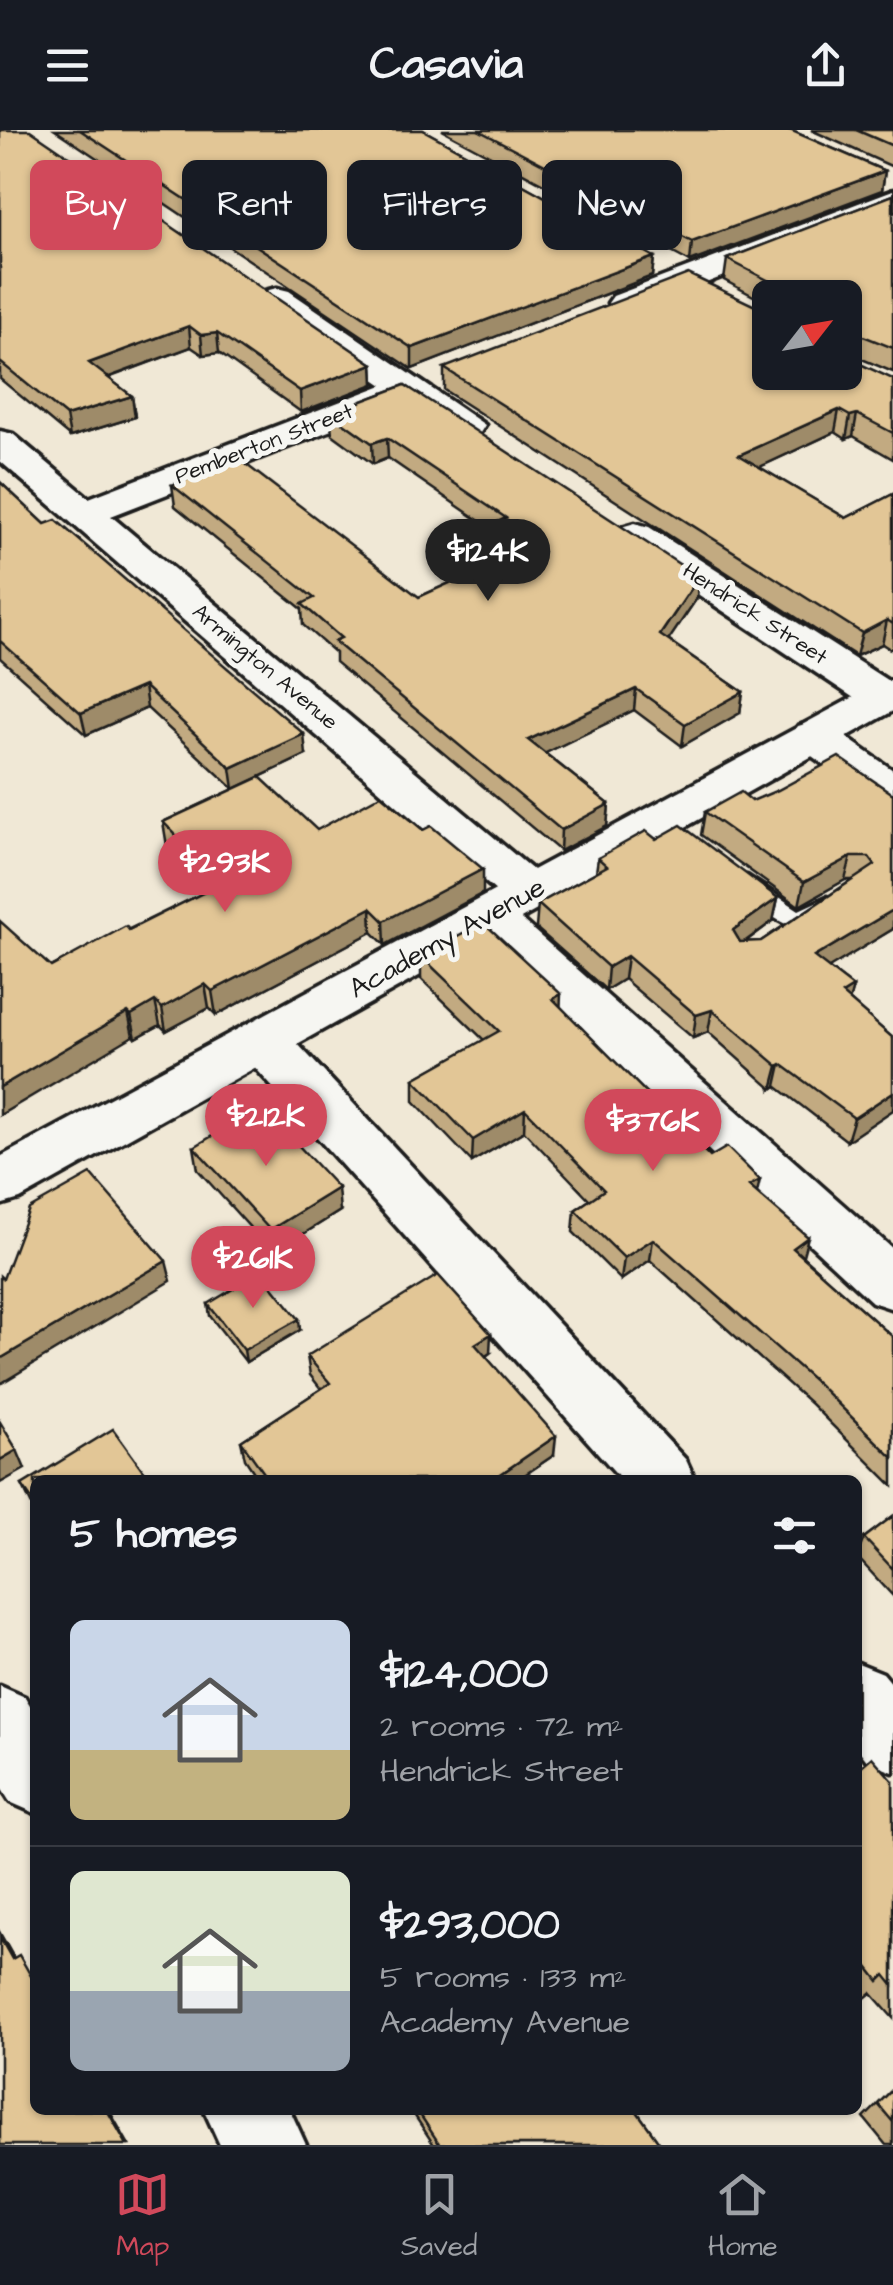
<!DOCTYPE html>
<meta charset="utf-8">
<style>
:root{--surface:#171b24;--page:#242831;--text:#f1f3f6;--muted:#9ea1a6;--line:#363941;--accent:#d1495b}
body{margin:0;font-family:"Architects Daughter",sans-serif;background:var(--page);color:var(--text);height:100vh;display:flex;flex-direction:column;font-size:38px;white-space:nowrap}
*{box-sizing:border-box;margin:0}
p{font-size:32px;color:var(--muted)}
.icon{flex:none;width:55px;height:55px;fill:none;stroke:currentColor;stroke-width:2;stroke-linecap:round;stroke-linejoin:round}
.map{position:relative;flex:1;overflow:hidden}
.side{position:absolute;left:30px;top:1345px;width:832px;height:640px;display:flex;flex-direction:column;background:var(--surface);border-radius:15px;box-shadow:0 2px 8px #0004}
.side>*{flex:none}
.hud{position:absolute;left:30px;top:30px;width:835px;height:90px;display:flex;gap:20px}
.needle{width:65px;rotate:59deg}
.tools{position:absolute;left:752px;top:150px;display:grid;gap:20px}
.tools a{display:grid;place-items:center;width:110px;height:110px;border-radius:15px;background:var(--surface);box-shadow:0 2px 8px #0004;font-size:50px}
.price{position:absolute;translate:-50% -85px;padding:0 22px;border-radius:35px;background:var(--accent);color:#fff;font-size:32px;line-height:65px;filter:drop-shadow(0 2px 5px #0008)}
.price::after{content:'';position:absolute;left:50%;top:60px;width:30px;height:22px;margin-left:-15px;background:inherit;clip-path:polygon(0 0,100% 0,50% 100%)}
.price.on{background:#222;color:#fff}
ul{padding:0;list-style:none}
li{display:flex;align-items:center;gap:30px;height:250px;padding:0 40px}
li+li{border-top:2px solid var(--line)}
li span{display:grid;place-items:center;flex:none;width:280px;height:200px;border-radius:15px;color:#555}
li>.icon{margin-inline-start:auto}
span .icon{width:120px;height:120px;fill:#fffc;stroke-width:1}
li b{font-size:42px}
h2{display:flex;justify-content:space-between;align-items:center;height:120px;padding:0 40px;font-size:42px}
.tag{padding:0 35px;border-radius:15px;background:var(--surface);box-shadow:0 2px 8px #0004;font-size:35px;line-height:90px}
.tag.on{background:var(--accent);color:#fff}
header{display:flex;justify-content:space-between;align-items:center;height:130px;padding:0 40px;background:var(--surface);font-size:45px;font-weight:800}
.tab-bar{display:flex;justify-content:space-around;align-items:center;height:140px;border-top:2px solid var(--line);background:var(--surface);font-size:28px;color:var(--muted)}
.tab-bar a{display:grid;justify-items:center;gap:5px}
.tab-bar .on{color:var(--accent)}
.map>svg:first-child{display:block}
</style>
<header><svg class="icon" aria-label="menu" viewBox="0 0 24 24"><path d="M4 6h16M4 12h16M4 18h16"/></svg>Casavia<svg class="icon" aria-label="share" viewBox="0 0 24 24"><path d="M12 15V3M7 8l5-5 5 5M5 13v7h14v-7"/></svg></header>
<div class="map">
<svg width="893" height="2015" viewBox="0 0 893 2015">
<rect width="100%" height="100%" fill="#f0e8d6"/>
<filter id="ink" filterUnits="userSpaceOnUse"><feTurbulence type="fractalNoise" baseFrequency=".01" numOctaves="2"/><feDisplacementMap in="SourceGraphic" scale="20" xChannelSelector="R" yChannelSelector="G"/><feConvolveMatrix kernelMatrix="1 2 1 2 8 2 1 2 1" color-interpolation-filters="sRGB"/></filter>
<g filter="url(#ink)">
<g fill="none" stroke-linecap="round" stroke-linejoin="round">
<defs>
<path id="service" d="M747,746L799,780L827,767L839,776C806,824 770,784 738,760L735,754L738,748Z"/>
<g id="minor">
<polygon points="893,60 893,80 637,180 613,180 608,173 613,166"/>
<polygon points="277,158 289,161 485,295 480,303 454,303 406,271 111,386 546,751 553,763 546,775 529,780 512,775 0,331 0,301 13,304 89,368 383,255 265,175 260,168 265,161"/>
<polygon points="635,393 649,397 893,554 893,579 869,578 621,413 615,405 621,397"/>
<polygon points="814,592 830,596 893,640 893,677 877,673 798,616 792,606 798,596"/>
<polygon points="488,770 505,775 893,1119 893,1179 872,1172 471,799 463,787 471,775"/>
<polygon points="262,891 281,896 686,1330 695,1350 622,1350 243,924 236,910 243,896"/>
<polygon points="858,1533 883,1543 893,1555 893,1642 868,1632 858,1619"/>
<polygon points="0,1556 25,1567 35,1583 35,1683 10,1672 0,1656"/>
<polygon points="204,1980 290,1980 306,2015 220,2015"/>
</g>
<polygon id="tertiary" points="893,550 893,581 20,1069 0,1075 0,1027 878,554"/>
</defs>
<use href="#service" stroke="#1c1c1c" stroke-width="7"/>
<use href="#minor" stroke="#1c1c1c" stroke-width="7"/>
<use href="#tertiary" stroke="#1c1c1c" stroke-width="7"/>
<use href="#service" fill="#f6f6f2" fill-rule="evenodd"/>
<use href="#minor" fill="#f6f6f2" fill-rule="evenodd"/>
<use href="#tertiary" fill="#f6f6f2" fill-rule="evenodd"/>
</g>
<g fill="#c2aa81" stroke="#1c1c1c" stroke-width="2.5">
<polygon points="0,0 373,234 374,254 301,282 219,223 203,225 191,217 108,248 132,266 135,287 70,307 0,249"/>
<polygon points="55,0 423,0 654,127 652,146 412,239"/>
<polygon points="442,0 790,0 885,41 882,60 690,132"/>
<polygon points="811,0 893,0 893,37"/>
<polygon points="893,65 893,242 845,222 845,168 770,168 770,175 724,150 727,129"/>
<polygon points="444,238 770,242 893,249 893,329 853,306 846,309 835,302 759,337 846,388 893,364 893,517 890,519 882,514 856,526 444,260"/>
<polygon points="405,255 697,468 668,510 743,562 740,583 682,616 634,580 545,623 609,674 607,696 560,721 335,532 335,523 303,495 302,479 175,376 172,355 419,467 510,426 494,414 494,401 388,328 373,334 332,304 330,283"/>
<polygon points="0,352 45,394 306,625 246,653 317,700 483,763 385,815 372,802 216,885 209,878 166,901 160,895 136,908 51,837 209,760 167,716 163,692 234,659 147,578 86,605 0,528"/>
<polygon points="893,664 893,799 828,838 853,857 849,870 893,908 847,1011 776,956 772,959 708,902 693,908 624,849 606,860 536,798 538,774 596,742 598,728 656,709 778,768 773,791 745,812 761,811 852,750 845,750 799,776 701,705 705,682 752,671"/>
<polygon points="421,826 560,877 710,1027 757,1063 802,1126 893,1207 893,1356 811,1274 650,1130 621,1150 573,1102 575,1080 590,1070 524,1001 472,1032 414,971 414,949 484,910 421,849"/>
<polygon points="194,1017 340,1081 273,1123 198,1040"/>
<polygon points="208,1174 300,1200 246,1232 210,1186"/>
<polygon points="490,1223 486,1226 554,1325 517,1350 259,1350 245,1329 241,1311 321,1259 310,1245 307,1226"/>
<polygon points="35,1350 35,1382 22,1355"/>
<polygon points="893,1386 893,1466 858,1428 858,1423 864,1408"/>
<polygon points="858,1639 893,1651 893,1888 871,1863 865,1868 858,1858"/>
<polygon points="893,1959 893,2015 886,2015 864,1988"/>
<polygon points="411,1980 636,1980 661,2015 434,2015"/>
</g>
<g fill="#9e8b69" stroke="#1c1c1c" stroke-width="2.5">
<polygon points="885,41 882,60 690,132 692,112"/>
<polygon points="654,127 652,146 412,239 412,218"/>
<polygon points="189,196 191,217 93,253 89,233"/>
<polygon points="217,203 219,223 203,225 201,205"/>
<polygon points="373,234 374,254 301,282 300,261"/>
<polygon points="132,266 135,287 70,307 66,286"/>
<polygon points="839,280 835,302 736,348 739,325"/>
<polygon points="857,284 853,306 846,309 850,286"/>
<polygon points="387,308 388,328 373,334 372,313"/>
<polygon points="699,447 697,468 658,526 660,505"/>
<polygon points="887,490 882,514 856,526 862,503"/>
<polygon points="144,556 147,578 86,605 81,583"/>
<polygon points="636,559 634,580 527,632 528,610"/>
<polygon points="743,562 740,583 682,616 685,594"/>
<polygon points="304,604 306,625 234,659 231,638"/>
<polygon points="609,674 607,696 560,721 561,700"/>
<polygon points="851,727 845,750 799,776 804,752"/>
<polygon points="483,739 483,763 385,815 384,791"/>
<polygon points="778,768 773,791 729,823 733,800"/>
<polygon points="371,778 372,802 216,885 212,861"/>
<polygon points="893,780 893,799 809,850 814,827"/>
<polygon points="627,826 624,849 606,860 608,837"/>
<polygon points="205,854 209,878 166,901 162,878"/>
<polygon points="853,857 847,880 842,864"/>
<polygon points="561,864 560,887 553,869"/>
<polygon points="155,871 160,895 136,908 131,885"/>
<polygon points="712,880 708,902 693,908 696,885"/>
<polygon points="128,882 133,906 0,985 0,957"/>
<polygon points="781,934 776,956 772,959 778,936"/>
<polygon points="893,962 893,980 847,1011 854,988"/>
<polygon points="525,979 524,1001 472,1032 473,1010"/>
<polygon points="760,1050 755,1071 749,1056"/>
<polygon points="338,1058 340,1081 273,1123 270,1100"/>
<polygon points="808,1107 802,1129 793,1118"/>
<polygon points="653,1109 650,1130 621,1150 624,1128"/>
<polygon points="166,1131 171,1151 0,1254 0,1229"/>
<polygon points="299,1189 300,1200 246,1232 244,1220"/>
<polygon points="491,1204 490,1223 475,1233 475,1214"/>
<polygon points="556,1306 554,1325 517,1350 492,1350"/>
<polygon points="17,1320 25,1339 0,1353 0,1330"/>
<polygon points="0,1803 22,1842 12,1829 0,1808"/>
<polygon points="107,1980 109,1980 129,2015 127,2015"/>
</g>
<g fill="#e2c696" stroke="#1c1c1c" stroke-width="2.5">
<polygon points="0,0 30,0 373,234 300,261 217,203 201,205 189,196 89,233 132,266 66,286 0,232"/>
<polygon points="80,0 423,0 654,127 412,218"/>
<polygon points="478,0 790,0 885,41 692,112"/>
<polygon points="856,0 893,0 893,16"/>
<polygon points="893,65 893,218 846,199 845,216 845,168 775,168 775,154 727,129"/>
<polygon points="688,144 770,183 770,242 845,242 845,227 893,249 893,303 857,284 850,286 839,280 739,325 846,388 893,364 893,494 887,490 862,503 444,238"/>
<polygon points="405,255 699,447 660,505 743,562 685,594 636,559 528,610 609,674 561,700 334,511 341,508 302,474 314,468 172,355 239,329 419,467 529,417 495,393 506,388 387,308 372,313 330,283"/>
<polygon points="0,352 45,394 56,390 304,604 231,638 144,556 81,583 0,511"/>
<polygon points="839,627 893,664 893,780 814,827 853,857 842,864 893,908 893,962 854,988 781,934 778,936 712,880 696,885 627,826 608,837 538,774 607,736 598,728 646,701 656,709 681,695 778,768 733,800 740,812 761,811 875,735 869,727 851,727 804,752 705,682 741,662 752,671 778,660"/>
<polygon points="260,647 317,700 381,665 423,700 431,696 483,739 384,791 371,778 212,861 205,854 162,878 155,871 131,885 128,882 0,957 0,791 51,837 126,796 129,800 223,753 163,692"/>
<polygon points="483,792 561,864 553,869 710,1027 727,1017 760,1050 749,1056 808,1107 793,1118 893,1207 893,1328 818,1254 653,1109 624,1128 575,1080 604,1060 525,979 473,1010 414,949 499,901 421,826"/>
<polygon points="255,980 277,1002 283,999 338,1058 270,1100 194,1017"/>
<polygon points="91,1044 166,1131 0,1229 0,1146 3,1149 29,1079"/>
<polygon points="261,1142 299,1189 244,1220 208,1174"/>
<polygon points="438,1145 491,1204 475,1214 556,1306 492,1350 269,1350 241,1311 330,1253 307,1226"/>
<polygon points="0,1292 17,1320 0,1330"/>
<polygon points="113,1299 150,1350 35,1350 35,1374 22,1355"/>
<polygon points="893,1386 893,1439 864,1408"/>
<polygon points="872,1627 893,1651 893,1855 885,1845 879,1851 858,1824 858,1639"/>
<polygon points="0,1808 12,1829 19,1825 35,1853 35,1980 107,1980 127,2015 0,2015"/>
<polygon points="893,1959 893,1992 878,1974"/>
<polygon points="417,1980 636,1980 661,2015 440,2015"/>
</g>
</g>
<g text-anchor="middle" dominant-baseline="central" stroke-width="10" stroke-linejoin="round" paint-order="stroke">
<g font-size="22" fill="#1c1c1c" stroke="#f6f6f2">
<text transform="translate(264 314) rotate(-21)">Pemberton Street</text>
<text transform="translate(755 484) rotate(33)">Hendrick Street</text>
<text transform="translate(265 537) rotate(40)">Armington Avenue</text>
</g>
<g font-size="28" fill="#1c1c1c" stroke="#f6f6f2">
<text transform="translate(447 808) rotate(-29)">Academy Avenue</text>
</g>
</g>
</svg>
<div class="tools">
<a><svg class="needle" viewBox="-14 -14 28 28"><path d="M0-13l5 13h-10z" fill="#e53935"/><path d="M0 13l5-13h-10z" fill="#9ea1a6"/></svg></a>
</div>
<b class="price on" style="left:488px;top:474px">$124K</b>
<b class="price" style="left:225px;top:785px">$293K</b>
<b class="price" style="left:266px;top:1039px">$212K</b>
<b class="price" style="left:653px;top:1044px">$376K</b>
<b class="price" style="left:253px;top:1181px">$261K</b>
<div class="hud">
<a class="tag on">Buy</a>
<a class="tag">Rent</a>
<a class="tag">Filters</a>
<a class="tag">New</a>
</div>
<section class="side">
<h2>5 homes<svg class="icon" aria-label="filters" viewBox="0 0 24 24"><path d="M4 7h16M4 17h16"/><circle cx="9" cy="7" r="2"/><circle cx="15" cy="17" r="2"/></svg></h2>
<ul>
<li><span style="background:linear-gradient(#c9d6e8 65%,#c2b280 0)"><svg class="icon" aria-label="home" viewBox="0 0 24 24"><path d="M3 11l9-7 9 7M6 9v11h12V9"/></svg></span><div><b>$124,000</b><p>2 rooms · 72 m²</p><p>Hendrick Street</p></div></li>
<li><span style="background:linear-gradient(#dfe7d0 60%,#9aa5b1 0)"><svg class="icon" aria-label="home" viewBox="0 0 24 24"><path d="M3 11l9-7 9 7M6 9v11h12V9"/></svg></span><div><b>$293,000</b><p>5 rooms · 133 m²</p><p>Academy Avenue</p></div></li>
</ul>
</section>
</div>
<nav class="tab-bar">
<a class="on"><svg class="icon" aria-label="map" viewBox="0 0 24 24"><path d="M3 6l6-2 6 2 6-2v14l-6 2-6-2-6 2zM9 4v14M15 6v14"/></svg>Map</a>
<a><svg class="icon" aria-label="saved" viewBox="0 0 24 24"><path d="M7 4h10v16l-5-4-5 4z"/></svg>Saved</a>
<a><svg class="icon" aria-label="home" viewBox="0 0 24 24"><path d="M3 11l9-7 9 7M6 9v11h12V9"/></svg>Home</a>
</nav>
